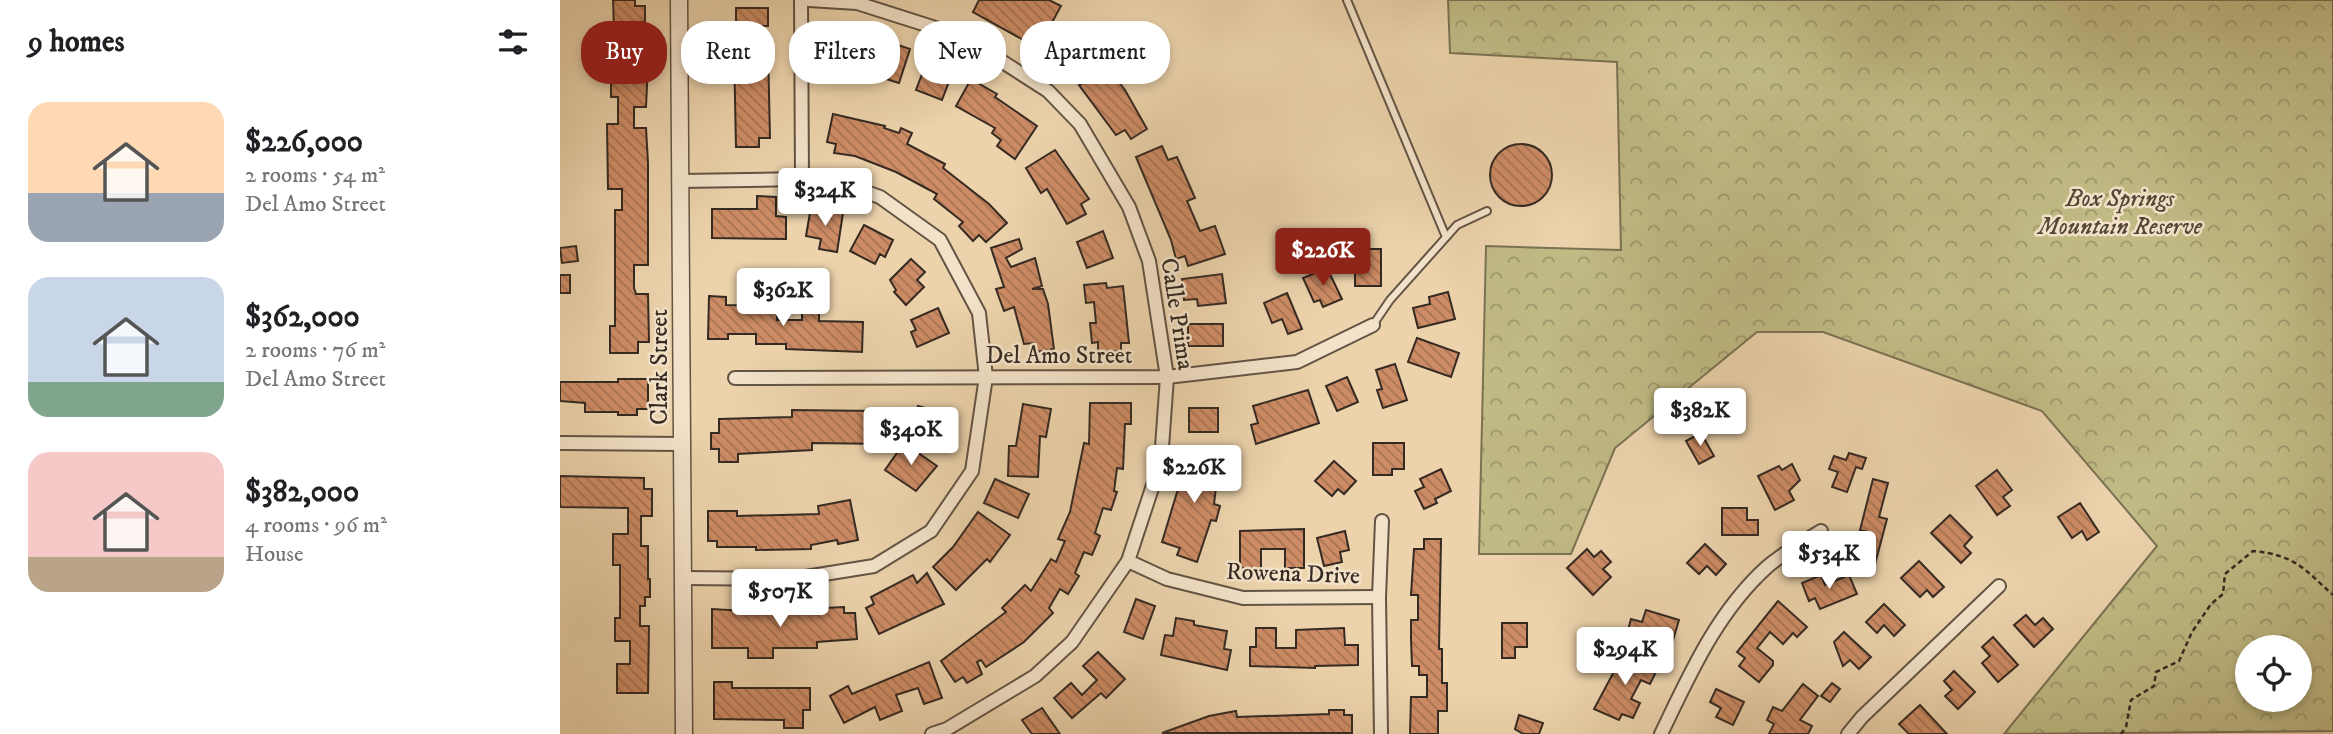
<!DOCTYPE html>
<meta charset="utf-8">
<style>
:root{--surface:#fff;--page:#f6f6f6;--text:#202124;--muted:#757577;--accent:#8f2418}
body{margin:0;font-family:"IM FELL DW Pica",serif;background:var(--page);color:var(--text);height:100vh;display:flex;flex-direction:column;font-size:26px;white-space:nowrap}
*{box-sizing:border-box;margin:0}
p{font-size:23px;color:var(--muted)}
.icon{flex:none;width:38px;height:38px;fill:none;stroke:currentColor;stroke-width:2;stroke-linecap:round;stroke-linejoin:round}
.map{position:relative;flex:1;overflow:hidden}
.sheet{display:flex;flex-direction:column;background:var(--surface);width:560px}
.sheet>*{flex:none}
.hud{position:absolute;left:21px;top:21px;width:665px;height:63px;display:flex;gap:14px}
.controls{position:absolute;left:1675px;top:635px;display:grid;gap:14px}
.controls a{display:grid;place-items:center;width:77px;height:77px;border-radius:50%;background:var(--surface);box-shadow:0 4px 10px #0003;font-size:35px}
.price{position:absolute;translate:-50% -60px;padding:0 16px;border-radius:7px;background:#fff;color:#222;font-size:23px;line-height:46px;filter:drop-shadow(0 2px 4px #0008)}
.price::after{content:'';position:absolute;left:50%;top:42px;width:21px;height:16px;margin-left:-10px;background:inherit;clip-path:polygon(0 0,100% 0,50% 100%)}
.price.active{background:var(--accent);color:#fff}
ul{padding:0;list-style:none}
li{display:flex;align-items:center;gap:21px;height:175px;padding:0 28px}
li span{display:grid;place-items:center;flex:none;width:196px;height:140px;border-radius:21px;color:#555}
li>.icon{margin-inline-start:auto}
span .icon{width:84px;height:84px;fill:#fffc;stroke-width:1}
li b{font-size:30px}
h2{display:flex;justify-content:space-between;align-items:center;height:84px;padding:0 28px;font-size:30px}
.tag{padding:0 24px;border-radius:28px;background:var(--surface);box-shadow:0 4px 10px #0003;font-size:24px;line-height:63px}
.tag.active{background:var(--accent);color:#fff}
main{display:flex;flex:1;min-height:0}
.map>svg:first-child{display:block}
</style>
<main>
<section class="sheet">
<h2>9 homes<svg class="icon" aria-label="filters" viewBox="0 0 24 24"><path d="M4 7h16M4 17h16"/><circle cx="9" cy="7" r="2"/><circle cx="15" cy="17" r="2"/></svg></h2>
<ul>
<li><span style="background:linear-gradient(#ffd9b3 65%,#9aa5b1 0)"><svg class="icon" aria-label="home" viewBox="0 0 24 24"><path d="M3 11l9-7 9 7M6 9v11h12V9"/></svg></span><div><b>$226,000</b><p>2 rooms · 54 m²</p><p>Del Amo Street</p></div></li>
<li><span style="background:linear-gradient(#c9d6e8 75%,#7fa58c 0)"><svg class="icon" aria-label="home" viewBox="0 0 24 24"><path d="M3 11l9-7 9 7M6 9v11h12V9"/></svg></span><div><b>$362,000</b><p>2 rooms · 76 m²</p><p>Del Amo Street</p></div></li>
<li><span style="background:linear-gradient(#f6c9c9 75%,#b9a48a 0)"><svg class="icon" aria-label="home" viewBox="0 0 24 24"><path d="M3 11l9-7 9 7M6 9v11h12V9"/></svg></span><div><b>$382,000</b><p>4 rooms · 96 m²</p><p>House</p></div></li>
</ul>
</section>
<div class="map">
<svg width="1773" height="734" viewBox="0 0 1773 734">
<defs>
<pattern id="park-crowns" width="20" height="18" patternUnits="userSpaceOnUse" patternTransform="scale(1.75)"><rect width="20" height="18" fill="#c0ba84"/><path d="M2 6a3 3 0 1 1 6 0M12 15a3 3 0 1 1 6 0" fill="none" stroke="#9d976c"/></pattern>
<pattern id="building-back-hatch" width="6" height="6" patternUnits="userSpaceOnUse" patternTransform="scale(1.75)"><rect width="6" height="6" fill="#cd8c65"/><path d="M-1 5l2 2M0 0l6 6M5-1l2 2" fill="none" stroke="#a77353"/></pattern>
</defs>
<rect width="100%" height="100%" fill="#ecd3ac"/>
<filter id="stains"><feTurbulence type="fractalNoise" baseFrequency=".00286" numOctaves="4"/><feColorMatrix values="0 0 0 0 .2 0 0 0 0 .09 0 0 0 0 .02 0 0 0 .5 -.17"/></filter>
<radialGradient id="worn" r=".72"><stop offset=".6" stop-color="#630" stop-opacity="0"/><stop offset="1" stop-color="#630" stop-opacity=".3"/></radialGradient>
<path fill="url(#park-crowns)" stroke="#7a7253" stroke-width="2" fill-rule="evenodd" d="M888,0H1773V731L1444,734L1597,546L1482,411L1263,332H1197L1055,448L1011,554H919L926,246L1061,250L1057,62L890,53ZM1687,648H1740V700H1687Z"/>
<g fill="url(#building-back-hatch)" stroke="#352a22" stroke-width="2">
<polygon points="53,0 75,0 75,6 85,6 85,22 73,22 73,45 87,45 88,64 86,107 74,107 74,128 86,128 88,163 88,265 74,265 74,288 76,294 88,294 89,342 78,342 78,353 50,353 50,326 55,326 55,210 62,210 62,189 48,189 47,124 58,124 58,97 51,97 51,82 56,82"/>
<polygon points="419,0 489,0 501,6 482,41 471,35 467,42 413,12"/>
<polygon points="176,8 208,8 208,26 197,26 197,49 208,49 210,138 199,138 199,147 176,147 174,49 176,49"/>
<polygon points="517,25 541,47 536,53 565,90 587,129 571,139 565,130 556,135 519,85 523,83 491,53"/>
<polygon points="276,34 304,39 303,42 328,50 330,42 350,49 339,83 310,74 311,70 271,63"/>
<polygon points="367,61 393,71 382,100 356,90"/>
<polygon points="411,79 437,94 435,97 477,126 455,159 437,146 441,140 432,133 435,128 396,106"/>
<polygon points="273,114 325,126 324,128 339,133 341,128 352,133 347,144 385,164 383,168 429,204 447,223 426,242 419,235 413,241 399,226 403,222 374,199 377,194 336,172 295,156 274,153 276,144 267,142"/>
<circle cx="961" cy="175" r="31"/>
<polygon points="602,146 608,160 617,157 635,198 627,201 640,231 655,226 665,254 628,266 625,256 616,259 611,240 576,157"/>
<polygon points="495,150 529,199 521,204 526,214 507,224 487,189 481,193 466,168"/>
<polygon points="197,196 216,197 216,216 226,217 226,239 152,238 152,209 197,209"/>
<polygon points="251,207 283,213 277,252 259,249 261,239 246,236"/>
<polygon points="304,225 333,240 325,257 320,254 315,264 290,251"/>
<polygon points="543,231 553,258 527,268 517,242"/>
<polygon points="459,239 462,249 446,258 451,267 475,258 482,286 472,289 483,289 488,304 494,349 476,352 474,343 464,344 454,307 444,311 436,289 444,287 431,248"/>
<polygon points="16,246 18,261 2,263 0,248"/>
<rect x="795" y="249" width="26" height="37"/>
<polygon points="351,259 365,272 357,280 364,287 346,305 334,292 336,290 330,280"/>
<polygon points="767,268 782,299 763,307 760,300 754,302 743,278"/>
<polygon points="662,274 666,303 638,306 637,299 624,300 622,279"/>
<rect x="0" y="275" width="10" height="18"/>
<polygon points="546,283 547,288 563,286 569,343 561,343 561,351 538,352 538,342 532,343 530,323 536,323 534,302 526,303 524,285"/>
<polygon points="888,292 895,319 858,328 853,308 870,304 869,297"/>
<polygon points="727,293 742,329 728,334 722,319 712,323 704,303"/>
<polygon points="149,296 166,297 166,305 217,306 217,320 242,320 242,310 259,310 259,321 303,322 302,352 226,349 226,344 196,344 196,334 168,334 168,339 148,339"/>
<polygon points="378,308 389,333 357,347 351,332 356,330 351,320"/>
<rect x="628" y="324" width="35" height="22"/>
<polygon points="857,338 899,353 891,377 848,362"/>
<polygon points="835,364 847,400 823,408 817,390 822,389 816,370"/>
<polygon points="787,377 798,402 777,411 766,386"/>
<polygon points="58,379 88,379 88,409 77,409 77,415 58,415 58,412 25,412 25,403 0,401 0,382 58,382"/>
<polygon points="748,390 759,423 696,444 691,425 698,423 693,406"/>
<polygon points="530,403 571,403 571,424 565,424 563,469 557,468 554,491 557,492 551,510 543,508 535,533 540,536 532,555 524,552 515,573 519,576 508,594 500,589 489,608 493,613 464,642 426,667 421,660 417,662 422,674 407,683 403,677 395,682 381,661 446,612 442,608 465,585 471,591 491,559 496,562 505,541 498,539 510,512 524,443 529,444"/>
<polygon points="463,404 491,409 486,437 480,436 478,477 448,476 449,446 456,446"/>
<polygon points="358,406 383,413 380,423 389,425 384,444 350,434"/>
<rect x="629" y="408" width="29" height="24"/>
<polygon points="232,410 318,411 318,425 326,431 326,444 252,443 252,450 178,454 178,462 159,462 159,449 151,449 151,433 159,433 159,419 232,417"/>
<polygon points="1141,433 1154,456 1139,464 1126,441"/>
<polygon points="344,443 377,466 356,491 325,470"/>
<polygon points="813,443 844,443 844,469 832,469 832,475 813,475"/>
<polygon points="626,450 660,454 654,504 660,506 656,521 651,520 637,562 617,555 620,548 602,542 618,489 621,490"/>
<polygon points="1289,453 1306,458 1302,469 1296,467 1287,492 1272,487 1278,472 1269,469 1274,456 1286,460"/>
<polygon points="774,461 796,481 784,494 778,489 772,496 755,481"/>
<polygon points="1232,464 1240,480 1229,491 1234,500 1215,510 1198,476 1219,466 1222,470"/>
<polygon points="881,469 891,491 875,499 877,503 864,509 855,491 864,487 860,479"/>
<polygon points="1437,470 1452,490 1443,497 1450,506 1437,515 1416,486"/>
<polygon points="0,476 84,478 84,489 92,489 92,516 81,516 81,546 88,546 88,579 90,579 90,597 85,597 85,606 80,606 80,626 89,626 88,693 57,693 57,664 70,664 70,641 55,641 55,618 60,618 60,565 53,565 53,534 68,534 68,508 0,507"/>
<polygon points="435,479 469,494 458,518 424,503"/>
<polygon points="1313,479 1328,483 1319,517 1327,519 1315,564 1299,560 1307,532 1300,530"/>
<polygon points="290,500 298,540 278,544 277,540 251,545 251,549 196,550 196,547 157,547 157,541 148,541 148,511 177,511 177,516 259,514 258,506"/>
<polygon points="1520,503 1539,532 1527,540 1522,531 1512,538 1498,517"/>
<polygon points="1162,508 1187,508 1187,520 1198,520 1198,535 1162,535"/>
<polygon points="418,512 450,535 430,562 427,559 396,590 373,567 393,547"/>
<polygon points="1390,515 1412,537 1404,546 1411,553 1401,563 1371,533"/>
<polygon points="744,529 744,568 725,568 725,549 701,549 701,568 680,568 680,531"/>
<polygon points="785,531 789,550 780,552 782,562 764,566 757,538"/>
<polygon points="864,539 881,539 879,649 882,649 882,683 887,683 887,711 878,711 878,734 850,734 851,697 867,697 867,675 859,675 859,666 852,666 851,639 851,620 858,620 858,595 851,595 854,549 864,549"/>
<polygon points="1145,544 1166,564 1156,575 1147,566 1139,574 1127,563"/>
<polygon points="1027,549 1034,557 1041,551 1051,562 1043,569 1051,577 1033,595 1007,568"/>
<polygon points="1359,561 1384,587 1373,597 1367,590 1360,597 1341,578"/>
<polygon points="367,573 384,604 319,634 306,608 314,604 311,597 353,575 357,583"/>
<polygon points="1261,575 1265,585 1289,575 1297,594 1260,609 1255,598 1249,601 1242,583"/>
<polygon points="576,599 595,606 583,639 564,632"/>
<polygon points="1218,601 1247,627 1237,637 1233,633 1223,644 1210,632 1197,648 1213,661 1213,665 1199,682 1179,666 1185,658 1177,652"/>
<polygon points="1324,604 1345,625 1334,636 1324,625 1317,633 1306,622"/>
<polygon points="223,606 243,606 243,613 265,613 264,608 284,607 284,613 295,613 297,639 257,642 257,648 213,648 213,658 188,658 188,648 152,648 152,609 223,613"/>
<polygon points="1086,610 1119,620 1111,647 1067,634 1071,619 1082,622"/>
<polygon points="1466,615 1475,625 1483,618 1493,629 1474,647 1454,625"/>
<polygon points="616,618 634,621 634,625 667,631 664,649 671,650 667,670 601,655 605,635 613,636"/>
<polygon points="942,623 967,623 967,647 955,647 955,658 942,658"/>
<polygon points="696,628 716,628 716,648 736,648 736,630 784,628 785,645 798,645 798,665 755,666 755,668 690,666 690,647 696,647"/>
<polygon points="1284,632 1311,657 1299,669 1290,660 1283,666 1274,642"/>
<polygon points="1433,637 1458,665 1438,682 1422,663 1430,656 1422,647"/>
<polygon points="1065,651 1098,668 1090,684 1081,680 1071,699 1080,703 1073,718 1062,714 1059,720 1034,709"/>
<polygon points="538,652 565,679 546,698 541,693 512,718 494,698 511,683 522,695 537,680 523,666"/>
<polygon points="369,662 382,698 364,704 358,688 336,695 342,711 320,720 315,707 284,723 270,696 288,686 292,694"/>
<polygon points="1394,671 1415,692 1398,709 1385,696 1392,690 1384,681"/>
<polygon points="154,682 172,682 172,688 250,688 250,710 243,710 243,728 224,728 224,720 154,719"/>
<polygon points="1272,683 1280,689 1270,702 1261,696"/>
<polygon points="1243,684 1258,696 1240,720 1252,726 1248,734 1209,734 1214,724 1207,720 1213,707 1222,711"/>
<polygon points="1156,689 1184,702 1173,725 1156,717 1161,708 1150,702"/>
<polygon points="1360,705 1387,734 1349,734 1339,724"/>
<polygon points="482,708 500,734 472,734 462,720"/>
<polygon points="769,710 784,710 784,715 792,715 792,733 602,733 649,716 676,711 677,717 769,714"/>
<polygon points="959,715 983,723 979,734 963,734 955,729"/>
</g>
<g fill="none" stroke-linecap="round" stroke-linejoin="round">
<defs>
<g id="service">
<polyline points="787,0 886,237"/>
<polyline points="813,325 830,300 897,225 927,211"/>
</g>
<g id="minor">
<polyline points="241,0 242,179"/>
<polyline points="249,0 297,3 404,37 488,91 520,124 569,207 589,261 607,377 601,461 568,561 512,642 475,676 387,729 372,734"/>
<polyline points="121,181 242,179 281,183 320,197 380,240 419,313 426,377 412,471 371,531 314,566 233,579 124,578"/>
<polyline points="175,378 607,377 737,362 813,325"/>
<polyline points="0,443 123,444"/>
<polyline points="568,561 607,579 683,598 819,597"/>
<polyline points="821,734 819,597 822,521"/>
<path d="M1101,734C1130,674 1157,612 1207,567C1223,553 1243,542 1261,531"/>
<polyline points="1288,734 1302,717 1439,586"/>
</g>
<polyline id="tertiary" points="119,0 124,734"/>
</defs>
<use href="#service" stroke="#635444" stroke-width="10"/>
<use href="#minor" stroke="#635444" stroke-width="16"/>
<use href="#tertiary" stroke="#635444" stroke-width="19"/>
<path stroke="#352a22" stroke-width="2.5" stroke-dasharray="5 3.5" stroke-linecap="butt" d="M1561,734L1566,727L1571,700L1594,686L1596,672L1619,661L1632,632L1651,604L1663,594L1665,574L1693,551C1735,555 1743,568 1773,595"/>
<use href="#service" stroke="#f3e2c9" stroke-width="6"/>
<use href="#minor" stroke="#f3e2c9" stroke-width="12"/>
<use href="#tertiary" stroke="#f3e2c9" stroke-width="16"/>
</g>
<g text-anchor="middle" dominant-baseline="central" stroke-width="5" stroke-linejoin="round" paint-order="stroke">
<g font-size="24" font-style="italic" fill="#514736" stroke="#f3e2c9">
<text x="1560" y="199">Box Springs<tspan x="1560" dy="28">Mountain Reserve</tspan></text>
</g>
<g font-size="24" fill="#352a22" stroke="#f3e2c9">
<text transform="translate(617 314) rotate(81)">Calle Prima</text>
<text x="499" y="356">Del Amo Street</text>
<text transform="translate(100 367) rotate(-90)">Clark Street</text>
<text transform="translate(733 574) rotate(2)">Rowena Drive</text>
</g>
</g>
<rect width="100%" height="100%" filter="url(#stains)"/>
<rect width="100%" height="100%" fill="url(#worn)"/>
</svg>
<div class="controls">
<a><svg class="icon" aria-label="locate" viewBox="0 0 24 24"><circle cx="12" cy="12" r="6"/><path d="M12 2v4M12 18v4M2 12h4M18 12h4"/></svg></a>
</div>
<b class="price" style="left:265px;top:228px">$324K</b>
<b class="price active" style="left:763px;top:288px">$226K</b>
<b class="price" style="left:223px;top:328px">$362K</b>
<b class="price" style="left:1140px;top:448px">$382K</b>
<b class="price" style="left:351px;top:467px">$340K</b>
<b class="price" style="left:634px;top:505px">$226K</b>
<b class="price" style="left:1269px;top:591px">$534K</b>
<b class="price" style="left:220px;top:629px">$507K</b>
<b class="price" style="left:1065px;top:687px">$294K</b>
<div class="hud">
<a class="tag active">Buy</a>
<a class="tag">Rent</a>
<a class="tag">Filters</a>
<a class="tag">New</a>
<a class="tag">Apartment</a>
</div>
</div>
</main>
